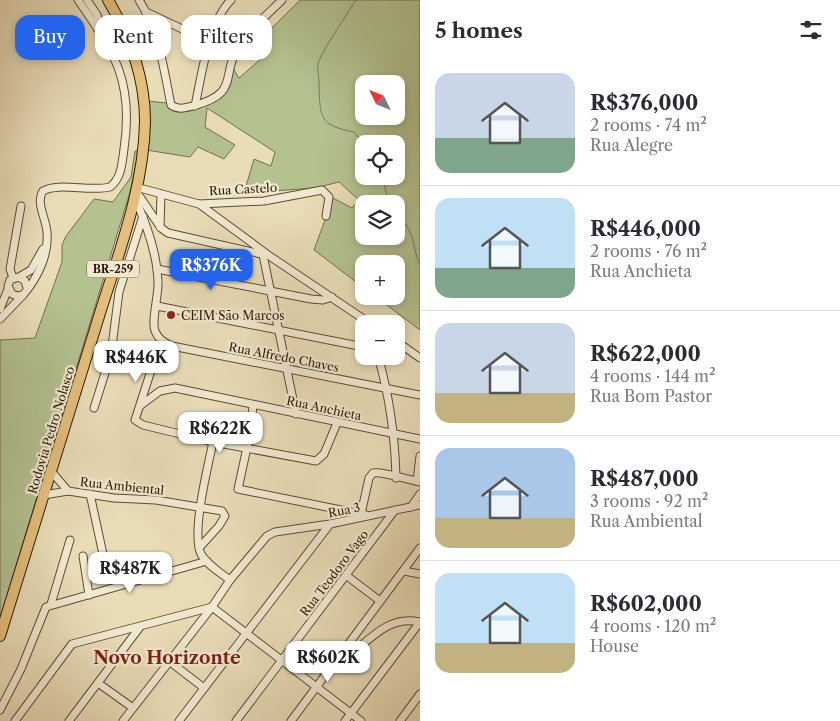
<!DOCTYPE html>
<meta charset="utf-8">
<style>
:root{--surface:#fff;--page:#f7f7f7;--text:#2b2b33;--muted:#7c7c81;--line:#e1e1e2;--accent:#2563eb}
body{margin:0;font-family:"Libre Caslon Text",serif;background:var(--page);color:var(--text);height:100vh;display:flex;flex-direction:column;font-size:19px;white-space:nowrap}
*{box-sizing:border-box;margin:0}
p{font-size:16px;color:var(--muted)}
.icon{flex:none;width:28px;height:28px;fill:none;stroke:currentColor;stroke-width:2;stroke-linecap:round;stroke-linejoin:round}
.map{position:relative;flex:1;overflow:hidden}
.panel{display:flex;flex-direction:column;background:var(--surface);width:420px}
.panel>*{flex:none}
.hud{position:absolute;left:15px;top:15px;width:330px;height:45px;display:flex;gap:10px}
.needle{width:32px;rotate:313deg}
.controls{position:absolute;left:355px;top:75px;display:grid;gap:10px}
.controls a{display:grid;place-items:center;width:50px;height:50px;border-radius:10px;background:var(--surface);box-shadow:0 2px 8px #0003;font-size:25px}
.price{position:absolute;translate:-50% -42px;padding:0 11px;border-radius:10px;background:#fff;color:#222;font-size:16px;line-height:32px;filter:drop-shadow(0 1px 2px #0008)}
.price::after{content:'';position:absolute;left:50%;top:30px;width:15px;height:11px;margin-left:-8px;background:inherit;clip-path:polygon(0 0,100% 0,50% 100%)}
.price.active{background:var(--accent);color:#fff}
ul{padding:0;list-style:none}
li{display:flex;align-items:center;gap:15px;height:125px;padding:0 15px}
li+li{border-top:1px solid var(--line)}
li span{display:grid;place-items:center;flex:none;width:140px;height:100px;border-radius:15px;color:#555}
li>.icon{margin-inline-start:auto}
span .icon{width:60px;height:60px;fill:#fffc;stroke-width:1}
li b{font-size:21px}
h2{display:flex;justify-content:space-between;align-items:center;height:60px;padding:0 15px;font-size:21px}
.chip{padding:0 18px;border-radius:15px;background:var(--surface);box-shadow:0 2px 8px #0003;font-size:18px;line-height:45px}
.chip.active{background:var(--accent);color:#fff}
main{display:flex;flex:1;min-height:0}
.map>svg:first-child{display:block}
</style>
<main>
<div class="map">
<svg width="420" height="721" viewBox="0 0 420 721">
<rect width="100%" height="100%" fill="#e9ddb8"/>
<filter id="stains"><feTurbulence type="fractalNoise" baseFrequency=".004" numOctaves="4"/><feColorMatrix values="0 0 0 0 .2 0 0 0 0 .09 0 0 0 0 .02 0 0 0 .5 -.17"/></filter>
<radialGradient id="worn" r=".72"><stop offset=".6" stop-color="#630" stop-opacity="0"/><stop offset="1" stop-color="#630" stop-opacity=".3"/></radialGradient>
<g fill="#b4c290" stroke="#72704a" fill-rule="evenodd">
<path d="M300,0H420V330L375,296H396V264H364V288L314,250L333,198L352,208L359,200L339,182L315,188L244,193L254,159L271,166L275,152L207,108L205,127L235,145L224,159L198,147L190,157L146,150L148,101L184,105L216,99L231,65L239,78L262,58L256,52L264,36ZM364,84H396V116H364ZM364,144H396V176H364ZM364,204H396V236H364Z"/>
<polygon points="135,151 139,151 130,192 0,618 0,340 35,338 62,262 62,245 66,236 94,199 113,202 131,177"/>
</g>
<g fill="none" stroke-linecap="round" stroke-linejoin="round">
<g stroke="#6e7c6d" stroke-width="1">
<path d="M356,0C348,13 321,52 318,64C317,70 319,77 319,83C320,118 319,125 354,132L364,144"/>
<polyline points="382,176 389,204"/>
<path d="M396,214C418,234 410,243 420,265"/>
</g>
<defs>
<g id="minor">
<polyline points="87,0 97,15 102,30"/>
<path d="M139,0C159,31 164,70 171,105C178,110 185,108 193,106C242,93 219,75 240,45C251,28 268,14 282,0"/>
<polyline points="146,12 210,42"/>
<path d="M195,106C202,74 208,23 231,0"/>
<polyline points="136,187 199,204 264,201 322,190 329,197 326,216"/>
<polyline points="136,191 161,228 168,233 266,255"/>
<path d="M134,196C146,223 157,252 158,281C159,294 151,321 155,331C158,339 164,343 172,346L420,395"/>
<polyline points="199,204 271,257 371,324"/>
<polyline points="160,227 161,194"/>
<polyline points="263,255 296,414"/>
<polyline points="157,269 311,299 323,300 332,297"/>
<polyline points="19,277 31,270 43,249"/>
<polyline points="13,278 10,269 21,206"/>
<path d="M27,288L25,281L19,277L10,280L8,286L12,294L17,296L23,295C37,279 49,255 47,233C47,220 35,203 43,191C58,182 90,192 110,187C122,178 122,162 124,149C134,82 115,53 78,0"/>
<polyline points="157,306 364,347"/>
<polyline points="0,309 8,289"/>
<polyline points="0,319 23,295"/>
<polyline points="396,341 420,358"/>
<polyline points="157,352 135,420 143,425 213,442 316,461 324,454 337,423"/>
<path d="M378,356C390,398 395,434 396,478"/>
<polyline points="141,405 160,391 175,388 420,439"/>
<polyline points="253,405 251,429 238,489 366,515"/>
<polyline points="94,408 111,354 119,292 143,216"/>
<path d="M213,442C208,466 191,533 201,554C207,565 221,573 230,580"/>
<polyline points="51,471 68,491 114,498 156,500 222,511 225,516 219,526 199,548"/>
<polyline points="417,481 420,456"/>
<polyline points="90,494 106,568 112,575 128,584"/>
<polyline points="44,495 68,491"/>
<polyline points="411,507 420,494"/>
<path d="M361,514L369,478L373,473C381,471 409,480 420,482"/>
<polyline points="83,556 89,595"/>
<polyline points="404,571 420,574"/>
<polyline points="347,576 380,601"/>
<polyline points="51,604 70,540"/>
<polyline points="169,661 204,688"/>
<path d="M332,668C362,652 382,613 420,622"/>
<polyline points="98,683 133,708"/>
<polyline points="0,710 21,669 46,607 207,561"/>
<polyline points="15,721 72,644 212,607 361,721"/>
<polyline points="69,721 140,627"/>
<polyline points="123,721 212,607 230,580 267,536 275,532 330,524 420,505"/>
<polyline points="179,721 330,524"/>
<polyline points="236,721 395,510"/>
<polyline points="291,721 420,548"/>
<polyline points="345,721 420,622"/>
<polyline points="400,721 420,694"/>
</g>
<path id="highway" d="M0,636C32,533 64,430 96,326C116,260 144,191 145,121C145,78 130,37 108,0"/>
</defs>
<use href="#minor" stroke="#5e4d30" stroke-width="9"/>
<use href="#highway" stroke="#2f1d03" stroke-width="12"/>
<use href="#minor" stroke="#f1e9d1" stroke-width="7"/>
<use href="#highway" stroke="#e4be7c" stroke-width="10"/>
</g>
<circle fill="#8f2418" stroke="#f1e9d1" stroke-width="2" cx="171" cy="315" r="5"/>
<g text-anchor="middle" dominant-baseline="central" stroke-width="4.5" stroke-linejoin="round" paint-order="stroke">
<rect fill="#f1e9d1" stroke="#695a41" stroke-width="1" x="87" y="260.5" width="52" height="17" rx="4"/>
<g font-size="11" font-weight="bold" fill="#2f1d03">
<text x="113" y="269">BR-259</text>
</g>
<g font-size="12" fill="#2f1d03" stroke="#f1e9d1">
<text transform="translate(243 189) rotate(-3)">Rua Castelo</text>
<text transform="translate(284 357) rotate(11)">Rua Alfredo Chaves</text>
<text transform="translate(324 408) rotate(12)">Rua Anchieta</text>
<text transform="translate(51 430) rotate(-73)">Rodovia Pedro Nolasco</text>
<text transform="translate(122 486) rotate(6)">Rua Ambiental</text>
<text transform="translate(344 510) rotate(-11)">Rua 3</text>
<text transform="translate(334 573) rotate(-53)">Rua Teodoro Vago</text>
</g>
<g font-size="12" fill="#2f1d03" stroke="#f1e9d1" text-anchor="start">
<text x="181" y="315">CEIM São Marcos</text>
</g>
<g font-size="18" font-weight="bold" fill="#7a1f14" stroke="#f1e9d1">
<text x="167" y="658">Novo Horizonte</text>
</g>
</g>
<rect width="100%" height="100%" filter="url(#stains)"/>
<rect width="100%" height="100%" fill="url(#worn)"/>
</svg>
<div class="controls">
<a><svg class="needle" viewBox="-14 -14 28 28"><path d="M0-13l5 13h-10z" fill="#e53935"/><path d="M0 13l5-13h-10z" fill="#7c7c81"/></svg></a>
<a><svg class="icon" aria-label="locate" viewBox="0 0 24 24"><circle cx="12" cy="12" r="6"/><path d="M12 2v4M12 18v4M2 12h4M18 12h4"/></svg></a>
<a><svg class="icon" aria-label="layers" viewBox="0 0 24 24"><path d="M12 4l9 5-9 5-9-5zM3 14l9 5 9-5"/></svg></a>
<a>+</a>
<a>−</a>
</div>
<b class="price active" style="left:211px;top:291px">R$376K</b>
<b class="price" style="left:136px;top:383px">R$446K</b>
<b class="price" style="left:220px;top:454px">R$622K</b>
<b class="price" style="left:130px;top:594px">R$487K</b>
<b class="price" style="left:328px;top:683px">R$602K</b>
<div class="hud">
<a class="chip active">Buy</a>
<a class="chip">Rent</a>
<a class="chip">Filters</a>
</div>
</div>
<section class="panel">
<h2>5 homes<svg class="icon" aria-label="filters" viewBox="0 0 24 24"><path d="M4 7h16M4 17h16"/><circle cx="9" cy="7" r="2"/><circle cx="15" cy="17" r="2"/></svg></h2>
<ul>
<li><span style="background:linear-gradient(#c9d6e8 65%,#7fa58c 0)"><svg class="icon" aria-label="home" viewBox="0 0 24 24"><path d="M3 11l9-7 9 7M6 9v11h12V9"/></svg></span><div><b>R$376,000</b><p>2 rooms · 74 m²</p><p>Rua Alegre</p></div></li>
<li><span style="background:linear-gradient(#bfe0f5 70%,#7fa58c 0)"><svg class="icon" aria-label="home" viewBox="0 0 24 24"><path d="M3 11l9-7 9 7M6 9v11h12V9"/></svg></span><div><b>R$446,000</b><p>2 rooms · 76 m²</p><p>Rua Anchieta</p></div></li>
<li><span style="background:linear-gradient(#c9d6e8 70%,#c2b280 0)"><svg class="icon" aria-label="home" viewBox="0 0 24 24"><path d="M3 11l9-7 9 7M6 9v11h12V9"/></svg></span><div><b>R$622,000</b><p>4 rooms · 144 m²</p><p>Rua Bom Pastor</p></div></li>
<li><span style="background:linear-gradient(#a9c7e8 70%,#c2b280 0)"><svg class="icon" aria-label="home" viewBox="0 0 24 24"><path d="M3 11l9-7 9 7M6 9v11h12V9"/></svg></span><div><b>R$487,000</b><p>3 rooms · 92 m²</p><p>Rua Ambiental</p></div></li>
<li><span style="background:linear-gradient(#bfe0f5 70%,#c2b280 0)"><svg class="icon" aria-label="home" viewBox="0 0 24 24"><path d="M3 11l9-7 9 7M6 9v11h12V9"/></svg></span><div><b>R$602,000</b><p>4 rooms · 120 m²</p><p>House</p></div></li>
</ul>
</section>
</main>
